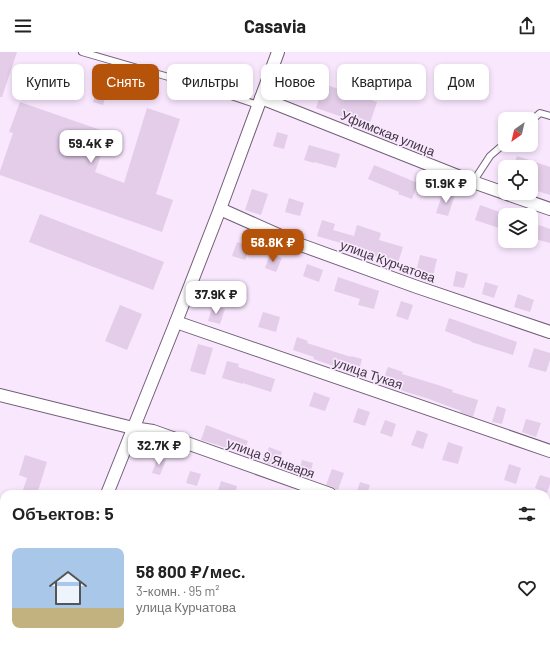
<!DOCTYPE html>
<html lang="ru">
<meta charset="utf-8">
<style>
:root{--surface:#fff;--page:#f6f6f6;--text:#222;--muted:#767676;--line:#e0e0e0;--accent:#b45309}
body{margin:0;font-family:Barlow,sans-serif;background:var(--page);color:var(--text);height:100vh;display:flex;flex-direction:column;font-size:15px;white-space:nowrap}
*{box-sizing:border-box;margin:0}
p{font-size:13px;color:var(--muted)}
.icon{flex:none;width:22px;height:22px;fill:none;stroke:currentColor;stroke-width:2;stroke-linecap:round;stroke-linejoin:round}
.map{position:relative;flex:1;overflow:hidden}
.panel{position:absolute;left:0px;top:438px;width:550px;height:156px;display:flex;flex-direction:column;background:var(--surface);border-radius:12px 12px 0 0;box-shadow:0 2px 6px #0003}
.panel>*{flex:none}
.banner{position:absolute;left:12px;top:12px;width:526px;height:36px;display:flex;gap:8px}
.needle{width:26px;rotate:214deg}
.buttons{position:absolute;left:498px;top:60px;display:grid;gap:8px}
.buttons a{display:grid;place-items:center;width:40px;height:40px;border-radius:8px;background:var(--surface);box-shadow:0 2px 6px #0003;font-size:20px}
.price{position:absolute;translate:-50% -34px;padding:0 9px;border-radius:8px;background:#fff;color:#222;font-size:13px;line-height:26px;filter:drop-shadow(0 1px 2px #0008)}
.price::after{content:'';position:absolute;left:50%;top:24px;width:12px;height:9px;margin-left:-6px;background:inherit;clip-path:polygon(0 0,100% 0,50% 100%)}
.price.current{background:var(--accent);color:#fff}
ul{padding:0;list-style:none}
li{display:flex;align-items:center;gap:12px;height:100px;padding:0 12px}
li+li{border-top:1px solid var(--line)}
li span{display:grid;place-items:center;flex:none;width:112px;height:80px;border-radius:8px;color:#555}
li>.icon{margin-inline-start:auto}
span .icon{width:48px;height:48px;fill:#fffc;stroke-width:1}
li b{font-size:17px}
h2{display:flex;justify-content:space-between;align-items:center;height:48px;padding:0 12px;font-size:17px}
.tag{padding:0 14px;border-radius:8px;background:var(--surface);box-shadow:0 2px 6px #0003;font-size:14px;line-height:36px}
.tag.current{background:var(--accent);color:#fff}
header{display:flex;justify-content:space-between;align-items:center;height:52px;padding:0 12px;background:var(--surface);font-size:18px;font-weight:700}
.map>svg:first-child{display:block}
</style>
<header><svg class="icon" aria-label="menu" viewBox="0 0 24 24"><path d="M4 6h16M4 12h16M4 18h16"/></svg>Casavia<svg class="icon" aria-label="share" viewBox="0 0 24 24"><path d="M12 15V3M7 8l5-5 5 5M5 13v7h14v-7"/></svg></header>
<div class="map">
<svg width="550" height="594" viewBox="0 0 550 594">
<rect width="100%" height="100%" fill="#f9e7fe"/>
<g fill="#e3cde9">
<polygon points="0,0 17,0 2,45 0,45"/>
<polygon points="102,21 112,24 103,53 93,50"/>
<polygon points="324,32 377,50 369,74 316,56"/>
<polygon points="20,50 109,81 95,120 124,131 147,56 180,67 156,142 173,148 162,180 0,123 0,119 13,81 9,80"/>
<polygon points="277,80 288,83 284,97 273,94"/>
<polygon points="309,93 340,102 336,116 314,110 314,111 304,108"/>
<polygon points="517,104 550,115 550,143 531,137 531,115 513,115"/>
<polygon points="374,113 418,131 412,147 398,142 399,140 368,127"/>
<polygon points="252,137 268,142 261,163 245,158"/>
<polygon points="443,140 455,143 448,164 436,161"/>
<polygon points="289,146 304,151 300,164 285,160"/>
<polygon points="480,153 505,162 505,178 475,168"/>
<polygon points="40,162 164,210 153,238 29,190"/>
<polygon points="322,168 335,172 333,178 354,184 357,173 381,181 379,188 403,195 398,211 350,197 351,194 317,184"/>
<polygon points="539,173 550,177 550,191 535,187"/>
<polygon points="237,190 250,194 245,208 232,204"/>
<polygon points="270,202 282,206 276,220 265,216"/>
<polygon points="420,203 437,207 433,224 416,220"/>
<polygon points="307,212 323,218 319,230 303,224"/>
<polygon points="456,219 468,222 464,236 453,234"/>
<polygon points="338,225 379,239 374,257 358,253 360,247 334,239"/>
<polygon points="485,230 498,234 494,246 482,242"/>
<polygon points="518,242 534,248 530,260 514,255"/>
<polygon points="401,249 413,253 408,268 396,264"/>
<polygon points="120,253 142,262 127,298 105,289"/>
<polygon points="213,253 225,257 220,272 208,269"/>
<polygon points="263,260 280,265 276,280 258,275"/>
<polygon points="449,266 517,290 513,303 471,290 471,289 445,279"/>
<polygon points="297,285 308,289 307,291 351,305 351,304 362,307 358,322 313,307 314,305 293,298"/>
<polygon points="198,292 213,296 205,323 190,319"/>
<polygon points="534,296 550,301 550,308 546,320 528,315"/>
<polygon points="227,309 239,312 238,315 275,327 271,340 243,331 243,332 222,326"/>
<polygon points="388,315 403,320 402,322 438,333 453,338 452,340 478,348 473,365 460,360 461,359 429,347 403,339 382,331"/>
<polygon points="314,340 330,346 325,359 309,354"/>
<polygon points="497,354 506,357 502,372 492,370"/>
<polygon points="358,356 370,360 365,374 353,370"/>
<polygon points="526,367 541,371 536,385 522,380"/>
<polygon points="385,368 396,372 392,385 380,381"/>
<polygon points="206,373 248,389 243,402 218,393 201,388"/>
<polygon points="417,378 428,382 423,397 411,393"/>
<polygon points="448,390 463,395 458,412 442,408"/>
<polygon points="269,395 282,400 277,415 264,411"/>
<polygon points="25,403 47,410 37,442 23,438 27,426 19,423"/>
<polygon points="158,405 166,408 160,423 152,421"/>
<polygon points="302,408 313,411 309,426 298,422"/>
<polygon points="509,412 521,416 516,432 504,428"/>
<polygon points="332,417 344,421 338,438 326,433"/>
<polygon points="190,419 201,422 197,434 186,431"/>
<polygon points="540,423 550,426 550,432 547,441 535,436"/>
<polygon points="221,429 237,434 235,442 217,442"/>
<polygon points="360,430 370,433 367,442 356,442"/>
</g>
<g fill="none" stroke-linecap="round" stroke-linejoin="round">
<defs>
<g id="service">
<polyline points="82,0 210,37 258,53"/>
<polyline points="531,69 540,61 550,64"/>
<polyline points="473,130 490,104 505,91"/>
<polyline points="379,590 390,594"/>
</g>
<g id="minor">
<polyline points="261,46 473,130 550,157"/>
<polyline points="220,157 301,193 417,235 550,280"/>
<polyline points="176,270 550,399"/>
<polyline points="0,343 133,376 153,379 330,442"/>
<polyline points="107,442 176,270 220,157 278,0"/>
<polyline points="546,521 550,523"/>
<polyline points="45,594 47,590"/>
</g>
</defs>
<use href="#service" stroke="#735f78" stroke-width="8"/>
<use href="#minor" stroke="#735f78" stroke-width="14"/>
<use href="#service" stroke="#fff" stroke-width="6"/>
<use href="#minor" stroke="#fff" stroke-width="12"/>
</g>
<g text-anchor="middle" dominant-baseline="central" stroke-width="3.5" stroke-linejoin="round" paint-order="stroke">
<g font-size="13" fill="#3e3541" stroke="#f9e7fe">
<text transform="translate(388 81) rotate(22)">Уфимская улица</text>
<text transform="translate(388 209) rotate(20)">улица Курчатова</text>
<text transform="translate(368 321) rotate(19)">улица Тукая</text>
<text transform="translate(271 406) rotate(20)">улица 9 Января</text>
</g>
</g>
</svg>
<div class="buttons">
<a><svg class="needle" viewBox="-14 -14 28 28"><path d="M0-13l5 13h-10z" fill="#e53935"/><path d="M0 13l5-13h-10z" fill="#767676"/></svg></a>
<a><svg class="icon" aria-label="locate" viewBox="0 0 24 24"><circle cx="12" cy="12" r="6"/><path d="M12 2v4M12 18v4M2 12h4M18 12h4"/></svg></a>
<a><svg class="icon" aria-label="layers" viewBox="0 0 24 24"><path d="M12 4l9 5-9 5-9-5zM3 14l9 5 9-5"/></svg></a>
</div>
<b class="price" style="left:91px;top:112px">59.4K ₽</b>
<b class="price" style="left:446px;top:152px">51.9K ₽</b>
<b class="price current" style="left:273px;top:211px">58.8K ₽</b>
<b class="price" style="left:216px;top:263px">37.9K ₽</b>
<b class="price" style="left:159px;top:414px">32.7K ₽</b>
<div class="banner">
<a class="tag">Купить</a>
<a class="tag current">Снять</a>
<a class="tag">Фильтры</a>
<a class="tag">Новое</a>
<a class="tag">Квартира</a>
<a class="tag">Дом</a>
</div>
<section class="panel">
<h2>Объектов: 5<svg class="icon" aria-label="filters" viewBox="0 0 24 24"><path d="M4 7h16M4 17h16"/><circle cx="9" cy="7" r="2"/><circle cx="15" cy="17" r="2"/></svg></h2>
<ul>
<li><span style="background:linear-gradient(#a9c7e8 75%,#c2b280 0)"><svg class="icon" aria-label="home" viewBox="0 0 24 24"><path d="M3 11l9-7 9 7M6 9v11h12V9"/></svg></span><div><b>58 800 ₽/мес.</b><p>3-комн. · 95 m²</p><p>улица Курчатова</p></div><svg class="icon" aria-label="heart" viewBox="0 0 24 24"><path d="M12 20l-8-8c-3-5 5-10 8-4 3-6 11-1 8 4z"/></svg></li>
</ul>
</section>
</div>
